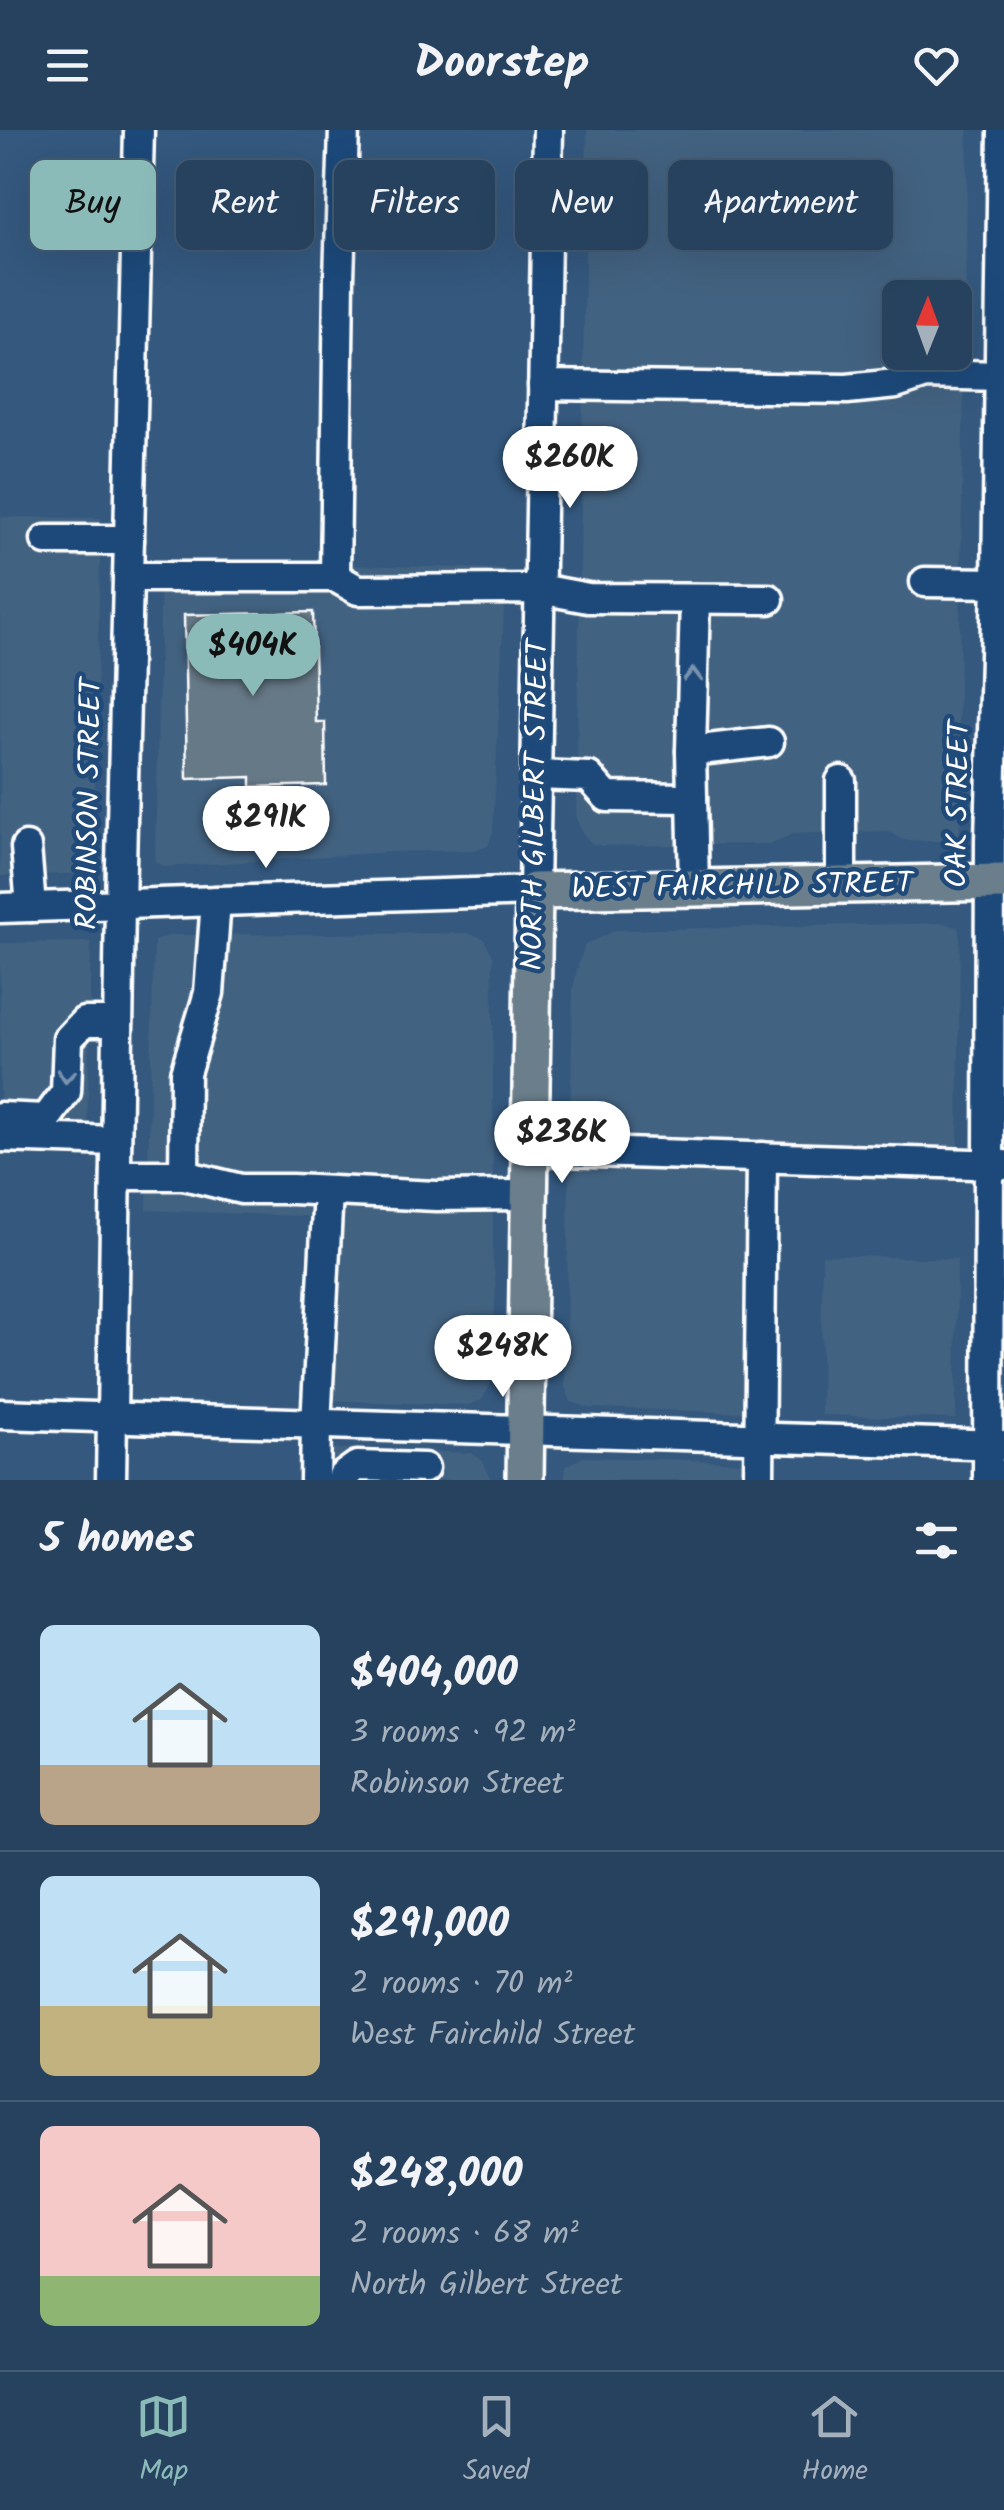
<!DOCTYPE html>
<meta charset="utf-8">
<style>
:root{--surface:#27425e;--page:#2f4964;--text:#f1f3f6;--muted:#a4b0bc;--line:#435b73;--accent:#8bbbb9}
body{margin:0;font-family:Kalam,sans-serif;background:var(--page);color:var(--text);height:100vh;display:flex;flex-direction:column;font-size:38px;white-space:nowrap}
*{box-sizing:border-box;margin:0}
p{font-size:32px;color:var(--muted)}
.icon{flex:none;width:55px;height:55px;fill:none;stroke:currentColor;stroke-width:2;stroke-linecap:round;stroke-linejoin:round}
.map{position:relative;height:1350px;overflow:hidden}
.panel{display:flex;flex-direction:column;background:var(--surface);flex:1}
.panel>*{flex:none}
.guide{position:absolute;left:30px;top:30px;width:945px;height:90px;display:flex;gap:20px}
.needle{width:65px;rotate:1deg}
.buttons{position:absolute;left:882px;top:150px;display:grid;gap:20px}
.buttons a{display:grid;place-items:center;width:90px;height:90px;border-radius:15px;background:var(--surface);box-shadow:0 10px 40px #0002,0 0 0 2px var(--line);font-size:50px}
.price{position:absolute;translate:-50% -85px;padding:0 22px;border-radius:35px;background:#fff;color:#222;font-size:32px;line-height:65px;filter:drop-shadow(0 2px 5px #0008)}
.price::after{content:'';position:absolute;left:50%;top:60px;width:30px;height:22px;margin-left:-15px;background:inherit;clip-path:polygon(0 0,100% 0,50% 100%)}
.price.active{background:var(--accent);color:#111}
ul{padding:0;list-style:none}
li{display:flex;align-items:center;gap:30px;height:250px;padding:0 40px}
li+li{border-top:2px solid var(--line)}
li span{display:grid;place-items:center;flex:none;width:280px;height:200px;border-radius:15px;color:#555}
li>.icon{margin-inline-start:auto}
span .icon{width:120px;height:120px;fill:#fffc;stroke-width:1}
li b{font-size:42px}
h2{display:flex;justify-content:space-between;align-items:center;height:120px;padding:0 40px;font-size:42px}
.pill{padding:0 35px;border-radius:15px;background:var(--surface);box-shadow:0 10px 40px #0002,0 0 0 2px var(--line);font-size:35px;line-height:90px}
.pill.active{background:var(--accent);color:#111}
header{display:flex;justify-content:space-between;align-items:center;height:130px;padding:0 40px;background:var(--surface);font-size:45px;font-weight:600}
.tabs{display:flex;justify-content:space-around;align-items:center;height:140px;border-top:2px solid var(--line);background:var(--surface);font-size:28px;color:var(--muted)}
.tabs a{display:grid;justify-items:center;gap:5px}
.tabs .active{color:var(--accent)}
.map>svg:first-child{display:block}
</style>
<header><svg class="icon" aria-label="menu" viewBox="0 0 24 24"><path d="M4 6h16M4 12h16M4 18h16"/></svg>Doorstep<svg class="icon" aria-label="heart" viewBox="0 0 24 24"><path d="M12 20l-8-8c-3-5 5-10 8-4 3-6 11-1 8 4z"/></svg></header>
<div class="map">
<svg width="1004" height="1350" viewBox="0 0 1004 1350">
<rect width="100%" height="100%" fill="#34587e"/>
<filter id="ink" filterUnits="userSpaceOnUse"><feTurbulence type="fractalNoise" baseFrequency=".01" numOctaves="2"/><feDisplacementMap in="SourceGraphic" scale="20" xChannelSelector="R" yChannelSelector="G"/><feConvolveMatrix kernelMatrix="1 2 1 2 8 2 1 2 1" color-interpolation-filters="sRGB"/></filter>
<g filter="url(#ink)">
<g fill="#436281" fill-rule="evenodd">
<path d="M587,0H968L958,620L961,674L959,712L903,710L887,701L793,704L770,714L603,716L592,714L583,704L576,688ZM900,168H955V222H900Z"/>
<polygon points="0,387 101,388 93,743 0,746"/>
<polygon points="161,430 506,439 493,701 488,716 477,720 392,722 165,737 155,732"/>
<polygon points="945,793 958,798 960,809 958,1033 762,1027 760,1283 590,1278 571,1272 565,1257 573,859 578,835 585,815 616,800"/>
<polygon points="467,803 483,808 493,825 493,1130 496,1157 491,1254 482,1270 468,1275 317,1270 326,1087 147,1080 154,811 171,805"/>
<polygon points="91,812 87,1010 0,1007 0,813"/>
<polygon points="822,1125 957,1129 956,1289 821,1285"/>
<polygon points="316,1318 471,1323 483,1331 491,1350 315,1350"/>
<polygon points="583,1327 760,1332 759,1350 564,1350 566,1336"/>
</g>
<polygon fill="#667987" stroke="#fff" stroke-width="2.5" points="313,482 316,592 325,592 326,655 251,657 251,647 187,649 184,485"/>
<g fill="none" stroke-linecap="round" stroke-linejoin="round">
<defs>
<g id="minor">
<polyline points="543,255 847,259 896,254 926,244 999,246"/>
<polyline points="46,410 129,410"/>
<polyline points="128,447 335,447 358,460 540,459 588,468 769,469"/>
<polyline points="335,447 339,148 344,0"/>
<polyline points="925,452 997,453"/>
<polyline points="691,621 695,469"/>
<polyline points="536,645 589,647 607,667 692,668"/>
<polyline points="841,651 841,755"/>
<polyline points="26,717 31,777"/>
<polyline points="694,757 691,621 769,612"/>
<polyline points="216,771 209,863 185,943 184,1045 241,1059 292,1059 436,1066 529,1065"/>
<polyline points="0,778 534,761 548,0"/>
<polyline points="0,987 46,989 66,962 68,909 84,892 118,892"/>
<polyline points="0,1007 116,1011"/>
<polyline points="530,1020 1004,1035"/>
<polyline points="116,1045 184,1045"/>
<polyline points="0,1284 1003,1315"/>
<polyline points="111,1350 120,775 139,0"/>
<polyline points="315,1350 316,1295 328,1061"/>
<polyline points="343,1350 343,1346 357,1336 424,1338"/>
<polyline points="759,1350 762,1027"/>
<polyline points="988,1350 990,711 997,453 1003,0"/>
</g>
<polyline id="major" points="525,1350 534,761 1004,752"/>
</defs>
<use href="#minor" stroke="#fff" stroke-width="35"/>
<use href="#major" stroke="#fff" stroke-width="42"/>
<use href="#minor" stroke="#1f4a7a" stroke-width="28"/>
<use href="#major" stroke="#6b7e8b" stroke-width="35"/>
</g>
<defs><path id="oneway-chevron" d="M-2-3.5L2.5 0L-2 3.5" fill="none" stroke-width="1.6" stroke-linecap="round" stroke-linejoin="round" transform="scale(2.5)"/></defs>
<g stroke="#7992af">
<use href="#oneway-chevron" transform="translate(693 545) rotate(-89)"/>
<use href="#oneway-chevron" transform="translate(66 946) rotate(95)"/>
</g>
</g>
<g text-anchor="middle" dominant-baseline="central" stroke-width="9" stroke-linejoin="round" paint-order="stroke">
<g font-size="30" fill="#fff" stroke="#1f4a7a">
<text transform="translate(90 674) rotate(-89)">ROBINSON STREET</text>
<text transform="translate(959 674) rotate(-89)">OAK STREET</text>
<text transform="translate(536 675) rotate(-89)">NORTH GILBERT STREET</text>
<text transform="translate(742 757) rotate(-1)">WEST FAIRCHILD STREET</text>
</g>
</g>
</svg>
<div class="buttons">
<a><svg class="needle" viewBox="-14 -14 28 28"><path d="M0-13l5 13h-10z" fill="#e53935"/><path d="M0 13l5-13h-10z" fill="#a4b0bc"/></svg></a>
</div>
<b class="price" style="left:570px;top:381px">$260K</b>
<b class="price active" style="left:253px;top:569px">$404K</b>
<b class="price" style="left:266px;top:741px">$291K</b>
<b class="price" style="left:562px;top:1056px">$236K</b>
<b class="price" style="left:503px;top:1270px">$248K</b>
<div class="guide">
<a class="pill active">Buy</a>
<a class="pill">Rent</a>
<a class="pill">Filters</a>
<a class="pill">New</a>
<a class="pill">Apartment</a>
</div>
</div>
<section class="panel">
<h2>5 homes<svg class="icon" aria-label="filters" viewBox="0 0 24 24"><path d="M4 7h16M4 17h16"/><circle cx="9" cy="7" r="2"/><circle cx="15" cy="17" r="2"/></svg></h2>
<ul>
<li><span style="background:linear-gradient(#bfe0f5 70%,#b9a48a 0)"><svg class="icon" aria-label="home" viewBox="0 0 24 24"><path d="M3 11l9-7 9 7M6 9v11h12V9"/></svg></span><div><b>$404,000</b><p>3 rooms · 92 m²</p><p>Robinson Street</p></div></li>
<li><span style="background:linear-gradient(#bfe0f5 65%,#c2b280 0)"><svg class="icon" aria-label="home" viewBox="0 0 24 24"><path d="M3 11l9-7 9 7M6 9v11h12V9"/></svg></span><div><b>$291,000</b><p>2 rooms · 70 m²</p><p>West Fairchild Street</p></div></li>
<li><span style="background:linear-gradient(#f6c9c9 75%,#8fb573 0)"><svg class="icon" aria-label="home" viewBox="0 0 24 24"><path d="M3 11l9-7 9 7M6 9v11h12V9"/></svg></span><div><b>$248,000</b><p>2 rooms · 68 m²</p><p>North Gilbert Street</p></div></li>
</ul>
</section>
<nav class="tabs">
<a class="active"><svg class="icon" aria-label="map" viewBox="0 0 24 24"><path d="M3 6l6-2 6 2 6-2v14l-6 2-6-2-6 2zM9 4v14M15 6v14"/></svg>Map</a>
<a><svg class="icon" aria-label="saved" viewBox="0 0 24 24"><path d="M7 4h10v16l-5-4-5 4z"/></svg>Saved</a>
<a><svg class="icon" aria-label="home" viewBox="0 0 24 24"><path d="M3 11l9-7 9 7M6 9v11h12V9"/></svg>Home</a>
</nav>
